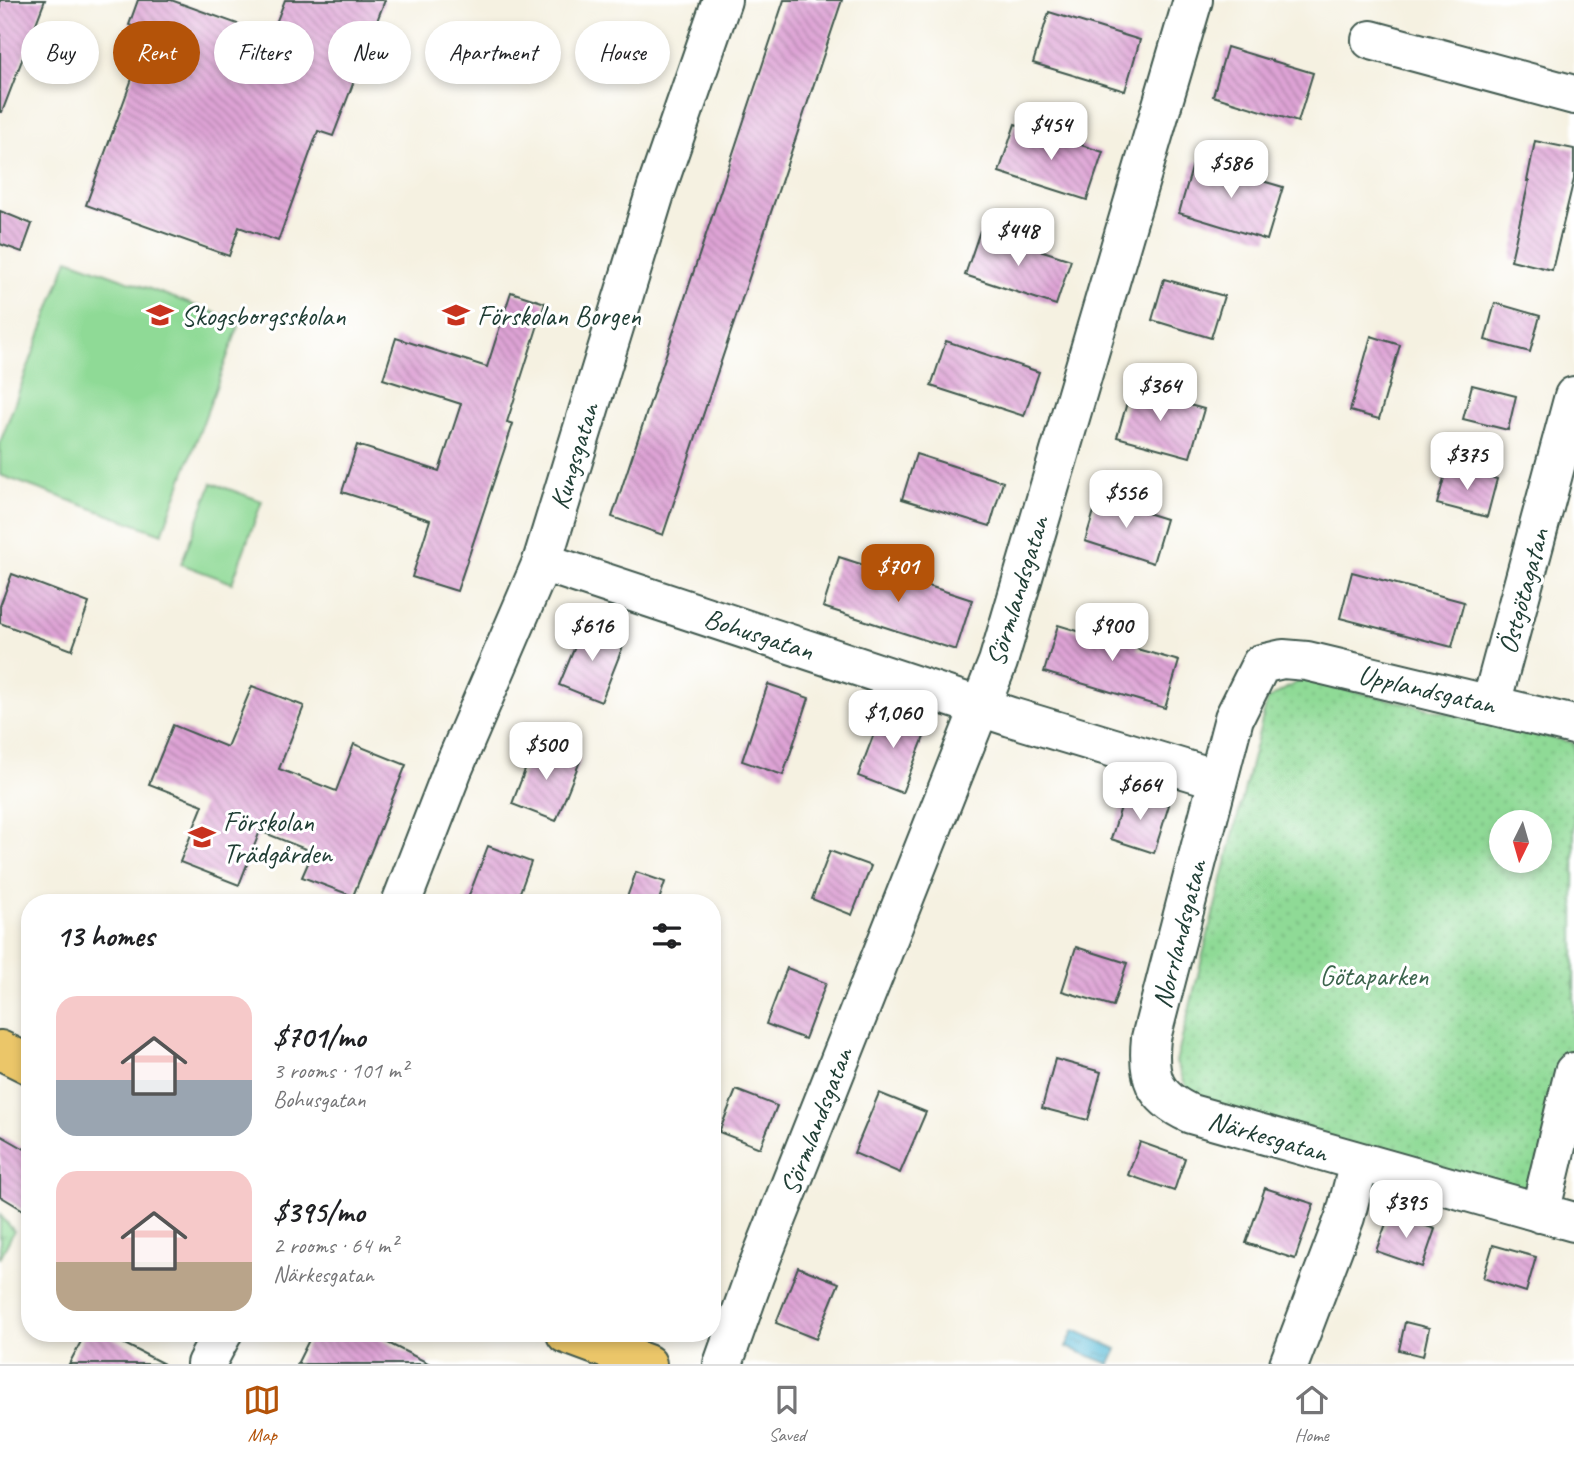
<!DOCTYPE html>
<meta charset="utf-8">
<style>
:root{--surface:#fff;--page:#f6f6f6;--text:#202124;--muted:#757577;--line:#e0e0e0;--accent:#b45309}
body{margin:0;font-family:Caveat,sans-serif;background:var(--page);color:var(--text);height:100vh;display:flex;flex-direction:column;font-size:26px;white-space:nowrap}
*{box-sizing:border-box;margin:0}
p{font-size:23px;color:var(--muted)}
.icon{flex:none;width:38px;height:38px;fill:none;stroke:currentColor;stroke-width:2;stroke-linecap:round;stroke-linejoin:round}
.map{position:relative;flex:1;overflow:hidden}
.sheet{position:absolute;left:21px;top:894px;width:700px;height:448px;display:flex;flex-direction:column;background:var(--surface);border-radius:28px;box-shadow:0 4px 10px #0003}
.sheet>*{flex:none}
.top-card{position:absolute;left:21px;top:21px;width:700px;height:63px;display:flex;gap:14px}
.needle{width:46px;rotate:185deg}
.controls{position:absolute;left:1489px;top:810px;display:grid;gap:14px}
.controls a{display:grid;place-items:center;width:63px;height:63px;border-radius:50%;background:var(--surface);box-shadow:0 4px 10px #0003;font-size:35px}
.price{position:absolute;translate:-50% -60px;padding:0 16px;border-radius:14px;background:#fff;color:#222;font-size:23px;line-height:46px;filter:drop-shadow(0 2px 4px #0008)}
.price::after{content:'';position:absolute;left:50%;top:42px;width:21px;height:16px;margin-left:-10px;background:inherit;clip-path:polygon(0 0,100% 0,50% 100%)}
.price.active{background:var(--accent);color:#fff}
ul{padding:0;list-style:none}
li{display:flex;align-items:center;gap:21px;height:175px;padding:0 35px}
li span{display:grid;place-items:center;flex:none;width:196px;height:140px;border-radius:21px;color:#555}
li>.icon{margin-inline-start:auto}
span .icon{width:84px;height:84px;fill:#fffc;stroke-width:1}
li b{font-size:30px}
h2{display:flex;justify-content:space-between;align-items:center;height:84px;padding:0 35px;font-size:30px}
.chip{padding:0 24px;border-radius:32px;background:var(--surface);box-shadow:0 4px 10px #0003;font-size:24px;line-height:63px}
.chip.active{background:var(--accent);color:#fff}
.dock{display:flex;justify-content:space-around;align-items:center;height:98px;border-top:2px solid var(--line);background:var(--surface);font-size:19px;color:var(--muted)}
.dock a{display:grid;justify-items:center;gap:4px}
.dock .active{color:var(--accent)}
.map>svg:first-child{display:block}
</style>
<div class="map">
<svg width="1574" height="1364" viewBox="0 0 1574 1364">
<defs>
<pattern id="park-dots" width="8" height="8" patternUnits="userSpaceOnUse" patternTransform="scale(1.75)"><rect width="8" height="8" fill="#8fda96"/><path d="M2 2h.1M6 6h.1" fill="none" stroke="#7bbc82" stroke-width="1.8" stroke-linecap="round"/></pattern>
<pattern id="water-ripples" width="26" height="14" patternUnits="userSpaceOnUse" patternTransform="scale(1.75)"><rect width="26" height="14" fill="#5abcd8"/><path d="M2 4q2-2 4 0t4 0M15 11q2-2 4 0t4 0" fill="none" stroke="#4a9ab0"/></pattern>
<pattern id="building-back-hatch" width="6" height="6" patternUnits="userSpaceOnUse" patternTransform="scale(1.75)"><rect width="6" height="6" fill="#dea3d5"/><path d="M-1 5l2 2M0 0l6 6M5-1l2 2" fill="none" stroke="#b386ae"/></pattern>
</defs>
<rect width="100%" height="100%" fill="#fff"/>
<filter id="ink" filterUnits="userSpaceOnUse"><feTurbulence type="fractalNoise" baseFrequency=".0143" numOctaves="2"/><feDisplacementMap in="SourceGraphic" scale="14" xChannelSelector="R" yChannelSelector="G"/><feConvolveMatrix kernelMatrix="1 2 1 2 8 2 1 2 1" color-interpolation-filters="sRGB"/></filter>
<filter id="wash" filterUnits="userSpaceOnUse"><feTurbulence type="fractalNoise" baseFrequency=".00686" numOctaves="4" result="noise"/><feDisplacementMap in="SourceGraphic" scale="28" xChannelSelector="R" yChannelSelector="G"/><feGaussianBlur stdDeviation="1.57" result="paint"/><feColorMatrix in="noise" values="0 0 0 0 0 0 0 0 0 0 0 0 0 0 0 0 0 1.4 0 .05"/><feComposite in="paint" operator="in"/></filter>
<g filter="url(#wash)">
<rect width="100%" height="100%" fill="#f5f1e1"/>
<g fill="url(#park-dots)" stroke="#578c65" stroke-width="2" fill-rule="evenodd">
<path d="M1302,679L1574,743V1043L1534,1200L1192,1100L1176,1062L1267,700ZM1502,822H1540V861H1502Z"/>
<polygon points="0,1215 14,1231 0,1258"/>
</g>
<g fill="#8fda96" stroke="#578c65" stroke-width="2">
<polygon points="68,259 240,322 162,534 0,475 0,443"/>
<polygon points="212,483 262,501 232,583 181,564"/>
</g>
<polygon fill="url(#water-ripples)" stroke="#3c7c86" stroke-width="2" points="1074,1330 1117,1349 1110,1364 1066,1347"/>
<g id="blocks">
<g fill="url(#building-back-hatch)">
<polygon points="0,0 45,0 2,112 0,112"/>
<polygon points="138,0 171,0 271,36 285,0 385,0 333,136 318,131 278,241 239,227 229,256 86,205 149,32 129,25"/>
<polygon points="784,0 842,0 663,535 612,517"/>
<polygon points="1049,12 1140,40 1125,91 1033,63"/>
<polygon points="1227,47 1313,73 1298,122 1213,96"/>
<polygon points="1015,124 1103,152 1087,200 999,172"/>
<polygon points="1535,141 1574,149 1574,179 1552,270 1511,260 1529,181 1527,181"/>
<polygon points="1194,161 1283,187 1267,240 1179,213"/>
<polygon points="0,211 32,224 22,252 0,244"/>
<polygon points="980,231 1071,260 1056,305 965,275"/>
<polygon points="1164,279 1224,296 1211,338 1152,320"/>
<polygon points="511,292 545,303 507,422 513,424 457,591 412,577 430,520 342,492 357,445 439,471 461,404 383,379 396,338 487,367"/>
<polygon points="1495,303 1540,316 1530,352 1485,340"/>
<polygon points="1371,336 1400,345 1379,419 1350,411"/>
<polygon points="946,341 1039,372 1024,416 931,386"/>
<polygon points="1472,385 1516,396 1508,430 1463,419"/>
<polygon points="1131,389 1204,409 1190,457 1117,437"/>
<polygon points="916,454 1003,482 990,526 902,499"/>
<polygon points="1447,467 1497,479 1487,517 1437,504"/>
<polygon points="1098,498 1166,519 1153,563 1085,541"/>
<polygon points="839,557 972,600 956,650 823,607"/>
<polygon points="1352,572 1464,602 1452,647 1340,618"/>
<polygon points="12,574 89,603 72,650 0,623 0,606"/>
<polygon points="1098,621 1141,634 1137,649 1179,661 1165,708 1044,672 1058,625 1094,636"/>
<polygon points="584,625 625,641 601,702 559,685"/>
<polygon points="768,684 809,698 783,775 742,761"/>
<polygon points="252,686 304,706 279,769 336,791 354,744 406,765 353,896 302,877 313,852 260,831 239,885 180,862 203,805 149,784 173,725 227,747"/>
<polygon points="884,707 929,724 902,793 858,776"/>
<polygon points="535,744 580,761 556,821 512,804"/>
<polygon points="1126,791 1169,805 1154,853 1111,839"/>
<polygon points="488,846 531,862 516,903 466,903"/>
<polygon points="830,851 871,866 852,915 812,899"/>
<polygon points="636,872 665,882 658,903 625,903"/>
<polygon points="1076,947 1127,963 1113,1006 1062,991"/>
<polygon points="787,968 826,983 805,1039 766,1024"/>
<polygon points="1055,1059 1101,1072 1088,1120 1042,1108"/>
<polygon points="736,1090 777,1106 760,1148 719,1132"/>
<polygon points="879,1093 926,1112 900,1173 854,1153"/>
<polygon points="0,1135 30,1152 30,1214 0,1196"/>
<polygon points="1140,1142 1185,1158 1174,1191 1128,1175"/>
<polygon points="1265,1188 1314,1204 1295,1259 1246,1243"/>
<polygon points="1390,1213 1435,1229 1422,1267 1376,1251"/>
<polygon points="1493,1245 1536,1257 1526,1292 1483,1278"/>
<polygon points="798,1267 839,1283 816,1339 776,1323"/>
<polygon points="1405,1322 1429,1328 1423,1356 1399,1350"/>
<polygon points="85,1334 105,1334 164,1364 69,1364"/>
<polygon points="312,1334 370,1334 430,1364 297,1364"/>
</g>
</g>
</g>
<g filter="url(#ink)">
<use href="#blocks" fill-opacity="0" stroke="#3f584e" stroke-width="2"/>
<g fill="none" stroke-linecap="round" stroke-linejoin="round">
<defs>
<g id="minor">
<polyline points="1371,40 1574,95"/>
<polyline points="542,562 1011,717 1217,779"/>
<polyline points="1491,704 1574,396"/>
<path d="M1574,725L1307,661L1283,659L1261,664L1234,718L1151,1038C1147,1077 1153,1097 1191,1114L1574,1222"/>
<polyline points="401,903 453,769 542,562 656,190 722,0"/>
<polyline points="1540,1213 1574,1072"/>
<polyline points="206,1364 222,1334"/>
<polyline points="723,1364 755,1274 998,662 1193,0"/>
<polyline points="1289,1364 1345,1217 1359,1163"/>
</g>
<g id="major">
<polyline points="0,1050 30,1065"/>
<polyline points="566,1334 647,1364"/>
</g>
</defs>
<use href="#minor" stroke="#3f584e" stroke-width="42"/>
<use href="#major" stroke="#3f584e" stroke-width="42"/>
<use href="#minor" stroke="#fff" stroke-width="38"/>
<use href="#major" stroke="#ebc669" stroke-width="38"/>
</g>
</g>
<defs>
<symbol id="school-bare" viewBox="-9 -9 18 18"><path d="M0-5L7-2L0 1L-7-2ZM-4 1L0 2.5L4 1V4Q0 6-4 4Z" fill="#c8321e" stroke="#fff" stroke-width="2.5" paint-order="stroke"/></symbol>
</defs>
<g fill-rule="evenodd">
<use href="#school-bare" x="141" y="296" width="38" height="38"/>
<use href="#school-bare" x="437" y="296" width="38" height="38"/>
<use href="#school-bare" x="183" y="818" width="38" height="38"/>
</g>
<g text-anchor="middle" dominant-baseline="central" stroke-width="6" stroke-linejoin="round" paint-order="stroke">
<g font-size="28" fill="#1f3d34" stroke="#fff" text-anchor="start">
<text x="181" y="315">Skogsborgsskolan</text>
<text x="477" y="315">Förskolan Borgen</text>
<text x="223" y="821">Förskolan<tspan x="223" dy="32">Trädgården</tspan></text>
</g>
<g font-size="28" fill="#1f3d34" stroke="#fff">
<text transform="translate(574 456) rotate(-73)">Kungsgatan</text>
<text transform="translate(1017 591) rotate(-73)">Sörmlandsgatan</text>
<text transform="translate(1523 591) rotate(-75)">Östgötagatan</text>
<text transform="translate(759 634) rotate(18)">Bohusgatan</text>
<text transform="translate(1427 689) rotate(13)">Upplandsgatan</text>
<text transform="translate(1179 934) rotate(-76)">Norrlandsgatan</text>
<text transform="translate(816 1121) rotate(-69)">Sörmlandsgatan</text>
<text transform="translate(1268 1136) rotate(16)">Närkesgatan</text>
</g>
<g font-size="28" fill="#3b644c" stroke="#fff">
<text x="1374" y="975">Götaparken</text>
</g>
</g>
</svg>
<div class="controls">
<a><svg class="needle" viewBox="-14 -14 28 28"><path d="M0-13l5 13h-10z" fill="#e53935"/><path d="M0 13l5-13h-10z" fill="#757577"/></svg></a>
</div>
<b class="price" style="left:1051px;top:162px">$454</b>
<b class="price" style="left:1231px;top:200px">$586</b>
<b class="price" style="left:1018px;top:268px">$448</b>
<b class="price" style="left:1160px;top:423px">$364</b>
<b class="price" style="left:1467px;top:492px">$375</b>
<b class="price" style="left:1126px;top:530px">$556</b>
<b class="price active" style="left:898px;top:604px">$701</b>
<b class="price" style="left:592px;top:663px">$616</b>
<b class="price" style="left:1112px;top:663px">$900</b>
<b class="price" style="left:893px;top:750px">$1,060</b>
<b class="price" style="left:546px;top:782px">$500</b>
<b class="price" style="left:1140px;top:822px">$664</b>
<b class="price" style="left:1406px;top:1240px">$395</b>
<div class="top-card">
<a class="chip">Buy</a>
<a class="chip active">Rent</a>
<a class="chip">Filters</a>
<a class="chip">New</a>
<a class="chip">Apartment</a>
<a class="chip">House</a>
</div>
<section class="sheet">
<h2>13 homes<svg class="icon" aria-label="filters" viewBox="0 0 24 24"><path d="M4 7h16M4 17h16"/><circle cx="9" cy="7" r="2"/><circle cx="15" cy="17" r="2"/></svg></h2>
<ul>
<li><span style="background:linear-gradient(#f6c9c9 60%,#9aa5b1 0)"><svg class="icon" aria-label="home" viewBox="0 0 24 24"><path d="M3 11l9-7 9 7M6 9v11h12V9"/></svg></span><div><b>$701/mo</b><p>3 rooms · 101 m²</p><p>Bohusgatan</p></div></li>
<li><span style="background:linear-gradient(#f6c9c9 65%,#b9a48a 0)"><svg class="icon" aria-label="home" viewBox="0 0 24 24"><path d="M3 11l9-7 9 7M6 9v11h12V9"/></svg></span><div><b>$395/mo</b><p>2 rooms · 64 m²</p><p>Närkesgatan</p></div></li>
</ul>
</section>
</div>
<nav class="dock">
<a class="active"><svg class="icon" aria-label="map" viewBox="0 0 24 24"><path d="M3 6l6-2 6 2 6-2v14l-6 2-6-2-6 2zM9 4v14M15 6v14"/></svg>Map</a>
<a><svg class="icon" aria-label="saved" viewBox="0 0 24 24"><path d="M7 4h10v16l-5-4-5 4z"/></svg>Saved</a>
<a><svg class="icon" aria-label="home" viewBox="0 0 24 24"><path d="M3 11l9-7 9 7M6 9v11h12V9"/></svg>Home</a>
</nav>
